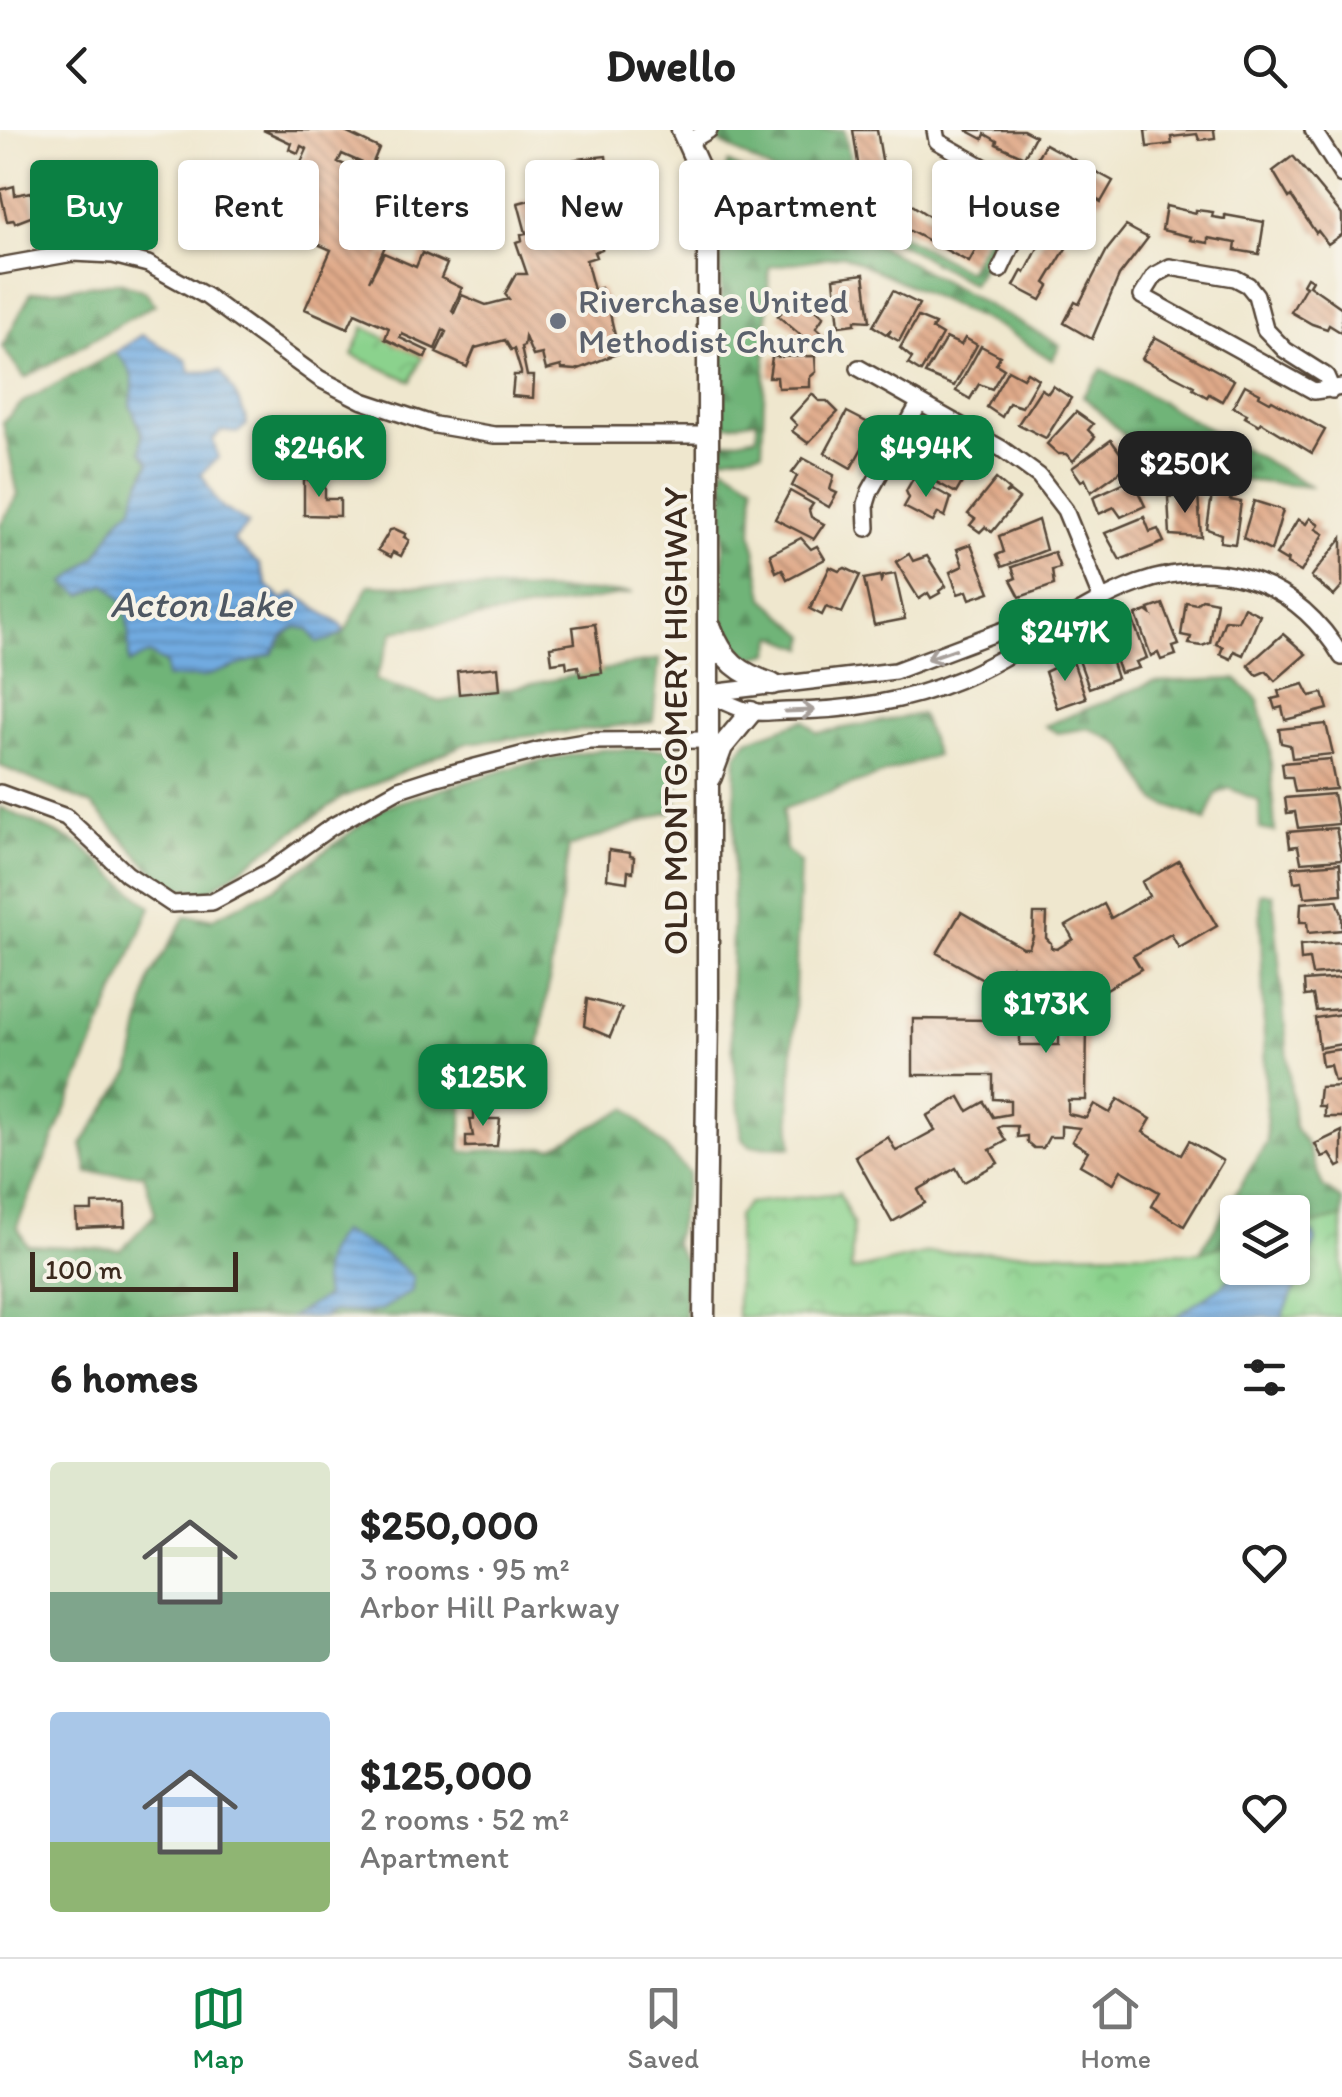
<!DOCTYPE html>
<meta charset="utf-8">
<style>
:root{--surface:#fff;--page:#f6f6f6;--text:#222;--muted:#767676;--line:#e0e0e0;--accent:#0b8043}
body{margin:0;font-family:Itim,sans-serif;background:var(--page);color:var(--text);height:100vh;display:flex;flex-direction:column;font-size:38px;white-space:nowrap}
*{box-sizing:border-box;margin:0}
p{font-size:32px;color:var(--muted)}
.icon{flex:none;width:55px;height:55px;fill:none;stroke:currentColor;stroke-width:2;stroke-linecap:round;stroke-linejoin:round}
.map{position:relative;height:1187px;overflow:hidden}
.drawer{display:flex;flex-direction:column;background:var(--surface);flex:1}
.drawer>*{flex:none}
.guide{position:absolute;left:30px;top:30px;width:1282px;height:90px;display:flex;gap:20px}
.controls{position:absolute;left:1220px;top:1065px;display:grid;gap:20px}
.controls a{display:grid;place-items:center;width:90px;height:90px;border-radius:10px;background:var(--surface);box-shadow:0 2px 8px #0004;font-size:50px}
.scale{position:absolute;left:30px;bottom:25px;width:208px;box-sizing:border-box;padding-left:10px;border:5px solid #3b2a1e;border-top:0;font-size:28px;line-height:35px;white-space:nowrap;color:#3b2a1e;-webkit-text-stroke:8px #f7f3e8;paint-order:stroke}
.price{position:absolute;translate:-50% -85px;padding:0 22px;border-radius:20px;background:var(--accent);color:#fff;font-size:32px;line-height:65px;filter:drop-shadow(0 2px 5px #0008)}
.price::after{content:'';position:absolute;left:50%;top:60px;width:30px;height:22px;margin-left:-15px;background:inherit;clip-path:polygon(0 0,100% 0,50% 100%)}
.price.on{background:#222;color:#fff}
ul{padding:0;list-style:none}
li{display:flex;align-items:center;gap:30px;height:250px;padding:0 50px}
li span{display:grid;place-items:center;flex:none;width:280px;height:200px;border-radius:10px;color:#555}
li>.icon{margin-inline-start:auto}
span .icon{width:120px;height:120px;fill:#fffc;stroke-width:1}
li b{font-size:42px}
h2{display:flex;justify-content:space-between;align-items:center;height:120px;padding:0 50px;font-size:42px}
.pill{padding:0 35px;border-radius:10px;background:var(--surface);box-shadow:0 2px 8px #0004;font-size:35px;line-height:90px}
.pill.on{background:var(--accent);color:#fff}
header{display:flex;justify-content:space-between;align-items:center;height:130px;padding:0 50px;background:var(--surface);font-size:45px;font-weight:800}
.dock{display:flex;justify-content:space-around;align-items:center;height:140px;border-top:2px solid var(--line);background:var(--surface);font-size:28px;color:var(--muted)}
.dock a{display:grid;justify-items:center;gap:5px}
.dock .on{color:var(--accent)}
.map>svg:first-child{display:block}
</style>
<header><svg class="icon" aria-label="back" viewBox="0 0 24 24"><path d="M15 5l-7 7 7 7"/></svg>Dwello<svg class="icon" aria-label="search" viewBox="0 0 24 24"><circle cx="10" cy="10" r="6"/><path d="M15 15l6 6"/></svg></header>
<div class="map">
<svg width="1342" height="1187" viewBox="0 0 1342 1187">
<defs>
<pattern id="forest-firs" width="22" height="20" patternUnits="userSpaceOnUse" patternTransform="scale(2.5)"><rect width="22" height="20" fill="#70b478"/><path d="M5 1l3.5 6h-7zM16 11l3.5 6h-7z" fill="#5d9362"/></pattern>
<pattern id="park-crowns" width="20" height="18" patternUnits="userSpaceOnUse" patternTransform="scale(2.5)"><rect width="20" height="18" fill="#8bd28d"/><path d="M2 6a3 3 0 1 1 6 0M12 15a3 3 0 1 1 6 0" fill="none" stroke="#79b479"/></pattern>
<pattern id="water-rules" width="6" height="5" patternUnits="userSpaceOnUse" patternTransform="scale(2.5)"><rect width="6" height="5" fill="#71abe1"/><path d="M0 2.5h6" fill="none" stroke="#5e8bb6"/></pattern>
<pattern id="building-back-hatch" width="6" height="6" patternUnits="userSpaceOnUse" patternTransform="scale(2.5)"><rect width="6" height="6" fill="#e0aa8a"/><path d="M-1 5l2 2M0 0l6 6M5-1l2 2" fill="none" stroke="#b78b70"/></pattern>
</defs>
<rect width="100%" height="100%" fill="#f7f3e8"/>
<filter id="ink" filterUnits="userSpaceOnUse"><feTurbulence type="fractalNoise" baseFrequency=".01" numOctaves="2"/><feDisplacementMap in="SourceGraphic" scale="20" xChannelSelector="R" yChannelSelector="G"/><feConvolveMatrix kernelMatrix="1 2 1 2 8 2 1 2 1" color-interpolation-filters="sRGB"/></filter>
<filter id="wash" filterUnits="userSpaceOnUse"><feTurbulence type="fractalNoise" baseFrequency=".0048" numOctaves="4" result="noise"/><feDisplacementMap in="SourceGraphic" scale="40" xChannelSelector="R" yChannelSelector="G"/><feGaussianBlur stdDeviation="2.25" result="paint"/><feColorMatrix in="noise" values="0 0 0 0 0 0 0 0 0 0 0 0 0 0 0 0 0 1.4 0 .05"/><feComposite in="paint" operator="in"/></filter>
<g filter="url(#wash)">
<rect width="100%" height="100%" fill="#efe7ce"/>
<g fill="url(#forest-firs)" stroke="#566f4b" stroke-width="2.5">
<polygon points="730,0 844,0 862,83 967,141 990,102 1000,107 972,154 716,10"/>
<polygon points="728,33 1060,215 1052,230 1002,198 843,125 769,137 762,321 723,327 722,313 757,306 757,290 718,297 721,152 719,60"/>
<polygon points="119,152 145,161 155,174 25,248 2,217 31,163"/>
<path d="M116,222C132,239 137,253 130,275L142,303L141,321L150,332L136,362L134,377L119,389L97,426L65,453L92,459L107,454L120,465L128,481L142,526L149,524L166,534L272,524L284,505L296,497L308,499L331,510L345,502L369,455L633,463L394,501L375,550L440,572L659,529L653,592L467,613L343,667L206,763L165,754L92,675L0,636V395L18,365L3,292L23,272Z"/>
<polygon points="1102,239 1312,357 1181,344 1158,337 1083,266"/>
<polygon points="724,335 754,354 752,402 764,468 807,506 805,518 775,506 770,523 750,528 730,510 723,490"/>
<polygon points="1236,549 1258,570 1270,618 1275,702 1260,699 1259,671 1229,658 1216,664 1206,691 1156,671 1123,616 1089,598 1058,603 1045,596 1153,552"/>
<polygon points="921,584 936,625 783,679 786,720 800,733 790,984 792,1017 751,1016 742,1009 730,892 736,626 748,610 804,590 817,603"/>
<polygon points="681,619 675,680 569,717 531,971 463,969 461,1022 554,1017 627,978 689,1043 674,1113 685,1131 685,1187 0,1187 0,677 79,714 151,777 17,1096 27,1115 121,1120 155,1084 144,1044 88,1043 82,1014 131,941 150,848 186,786 213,788 278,756 386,676 522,635 598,620"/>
<polygon points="1260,763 1273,764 1294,996 1307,1015 1323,1057 1342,1070 1342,1119 1293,1104 1292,1082 1238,1082 1238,1138 805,1187 839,1063 853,1094 851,1141 928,1123 1200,1122 1267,1012"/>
</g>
<g fill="url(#park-crowns)" stroke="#637e56" stroke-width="2.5">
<polygon points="364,197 422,227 411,251 352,225"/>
<polygon points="839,1063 853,1094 851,1141 928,1123 1200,1122 1237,1113 1238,1138 1292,1138 1293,1099 1342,1087 1342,1187 737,1187 737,1086 748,1073"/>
</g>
<g fill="url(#water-rules)" stroke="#566a80" stroke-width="2.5">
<path d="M142,205L187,230L190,242L220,241C229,252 246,282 247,295L237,303L221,301L213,310L218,328L201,344C209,354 211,365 219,374C228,384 239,386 248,394L233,411L259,434L267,455L282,470L294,463L341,495L344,502L331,510L317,512L308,499L296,497L284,505L272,524L204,547L166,548V534L149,524L129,534C128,502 133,475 106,454L83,465L65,453L97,426L119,389L133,377L136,362L150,332L141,321L142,303L130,274C137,252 132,239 116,222Z"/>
<path d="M340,1102C366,1111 393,1129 413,1147L412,1161L381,1180L364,1183L334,1181L322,1187H290L325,1167C320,1136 321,1128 340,1102Z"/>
<polygon points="1296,1102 1313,1103 1316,1111 1282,1187 1175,1187 1222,1156 1242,1138 1292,1138 1293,1104"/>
</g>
<g id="blocks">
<g fill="url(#building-back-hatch)" fill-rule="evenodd">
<polygon points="263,0 341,0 379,18 371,37 342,24 338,32 366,44 348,83 364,93 379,88 381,95 367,100 387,112 369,151 384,123 416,137 422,123 447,134 441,148 462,158 452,181 454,183 462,165 486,175 509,169 505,164 516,144 527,144 516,112 522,110 521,104 526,103 518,73 537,68 532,41 577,29 606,26 607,34 611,34 614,61 610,61 611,69 602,69 604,83 585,87 586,93 594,90 602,119 594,122 596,127 586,130 594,160 601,158 609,179 619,223 576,240 562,239 561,236 546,240 542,224 533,226 525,207 524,216 521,217 527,246 534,246 533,268 512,266 514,245 521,245 521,242 514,219 511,220 505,210 475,218 467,237 436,223 446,202 443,200 435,219 402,204 400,208 428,221 425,228 385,209 389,198 355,183 348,198 305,179 331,120 273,94 307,19 301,16 298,23 289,19 291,13"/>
<polygon points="853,0 877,0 885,47 861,53"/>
<polygon points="966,0 1023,0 1035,6 1024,27 996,14 997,11 985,4 983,9"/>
<polygon points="1145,0 1214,0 1215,8 1199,10 1197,4 1171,7 1172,14 1147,17"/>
<polygon points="1045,14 1113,51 1101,72 1049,41 1047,44 1032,36"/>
<polygon points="1293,26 1342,85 1342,104 1328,114 1318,101 1316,103 1291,66 1289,68 1273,41"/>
<polygon points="14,56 15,65 31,62 36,85 15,93 14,90 7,91 0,60"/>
<polygon points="887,58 927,85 964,106 966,102 981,110 969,132 874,82"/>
<polygon points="1166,76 1196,83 1196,80 1213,82 1212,87 1225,89 1225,85 1264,92 1259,124 1235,120 1236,113 1208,108 1208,113 1191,110 1192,107 1162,100"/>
<polygon points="1126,96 1148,108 1119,146 1092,209 1064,193 1075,172 1079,174 1107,120"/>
<polygon points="1046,103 1068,115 1045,153 1049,156 1041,170 1014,156 1022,141 1025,143"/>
<polygon points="864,144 870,191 855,190 855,194 839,196 834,148"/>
<polygon points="1307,147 1312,150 1309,155 1342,178 1342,203 1329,195 1327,199 1312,194 1291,182 1306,156 1303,154"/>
<polygon points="893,161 919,174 899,211 888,205 891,200 886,204 873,196"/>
<polygon points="805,170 824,186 816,198 827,208 818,220 778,186 792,171 799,176"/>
<polygon points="918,187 935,194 932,199 942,205 921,242 908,234 912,228 900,218"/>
<polygon points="1155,207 1234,250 1222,271 1209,264 1207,267 1193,259 1194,256 1142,229"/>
<polygon points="946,208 961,215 965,208 977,215 954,256 925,244"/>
<polygon points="981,216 1000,226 996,234 1004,239 992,259 979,254 970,269 956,261"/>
<polygon points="815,226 816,242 810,247 810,257 778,258 777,247 769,247 772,227"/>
<polygon points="1008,240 1023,248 1027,242 1038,249 1022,277 1009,273 1002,287 987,277"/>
<polygon points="1245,255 1260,263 1259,266 1270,272 1272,270 1325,300 1312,323 1261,292 1259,295 1245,287 1247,284 1233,277"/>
<polygon points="1053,256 1071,268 1046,308 1018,294 1041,259 1048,263"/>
<polygon points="812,264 819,271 827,271 838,282 808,313 792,301 797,295 790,288"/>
<polygon points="847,282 874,296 851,338 825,323"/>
<polygon points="1076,282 1093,294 1088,300 1095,307 1073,331 1066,324 1058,324 1047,314"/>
<polygon points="1111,310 1129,335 1091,362 1085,349 1081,351 1072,338"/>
<polygon points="931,314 971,337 956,363 915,340 922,326 929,327 925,325"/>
<polygon points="803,328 834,345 830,360 837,363 829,377 792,356 797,346 792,343"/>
<polygon points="914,347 951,368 945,387 938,383 933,392 904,377 909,368 906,361"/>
<polygon points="996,349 1009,360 1005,364 1010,362 1019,369 992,402 985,397 980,402 970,395 975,389 968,384"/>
<polygon points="1132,349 1145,376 1121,387 1114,377 1099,384 1093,367"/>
<polygon points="304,350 325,350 325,369 340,369 340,386 304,385"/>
<polygon points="790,361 813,374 809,380 811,387 824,394 814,409 775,389"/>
<polygon points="1220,363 1231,364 1230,370 1241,372 1235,414 1220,412 1221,404 1207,399 1212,364"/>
<polygon points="1185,365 1198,365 1201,407 1170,405 1168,367"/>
<polygon points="1254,371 1283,380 1271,421 1243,408"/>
<polygon points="1144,387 1150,402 1158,399 1164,412 1120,430 1105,403"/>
<polygon points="1310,388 1319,394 1316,399 1324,404 1301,442 1287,434 1288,428 1286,431 1276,425 1298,389 1306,394"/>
<polygon points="1038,390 1046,420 1002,437 997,425 1004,422 999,406"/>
<polygon points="395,399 406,404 404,407 409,410 401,426 393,422 391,427 378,420 390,400"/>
<polygon points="801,408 811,419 817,416 825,429 787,449 782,439 776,442 770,424"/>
<polygon points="1342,408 1342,457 1334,466 1311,447"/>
<polygon points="971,414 990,462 970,469 967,461 958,464 950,442 963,436 957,419"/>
<polygon points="1054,422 1060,438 1052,440 1054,455 1020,467 1011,450 1016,448 1012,437"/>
<polygon points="909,424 913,431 927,426 946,456 939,461 940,463 931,468 928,463 919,469 896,432"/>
<polygon points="830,437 839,441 845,438 860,445 842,483 826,477 822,485 810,479"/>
<polygon points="895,444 905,489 874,495 864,449 880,446 881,451 883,446"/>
<polygon points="1202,469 1217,472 1210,513 1202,516 1189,514 1191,507 1181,505 1186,472 1196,474"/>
<polygon points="1163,474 1179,515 1173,517 1176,525 1161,530 1158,523 1151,526 1136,485 1147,481 1151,484 1149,479"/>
<polygon points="1244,477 1260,485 1243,525 1234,521 1231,529 1220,524 1223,517 1216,514 1225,490 1238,491"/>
<polygon points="1132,488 1147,528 1136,532 1139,538 1120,543 1108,510 1120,501 1117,494"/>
<polygon points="595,494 602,543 580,546 578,536 567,538 566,531 552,533 550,517 575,513 573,497"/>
<polygon points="1283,504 1306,524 1275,551 1266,541 1257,545 1248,535"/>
<polygon points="1104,509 1117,548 1089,558 1076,522"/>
<polygon points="1072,529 1086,568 1057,578 1045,542"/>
<polygon points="498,537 500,560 459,564 457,541"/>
<polygon points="1304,554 1310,566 1323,563 1328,579 1285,590 1282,577 1275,579 1272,569 1280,567 1278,561"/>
<polygon points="1326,594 1333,624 1292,628 1290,615 1281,613 1279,599"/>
<polygon points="1330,629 1336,659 1295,662 1292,647 1284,647 1282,633"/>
<polygon points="1333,664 1339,694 1298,698 1295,682 1287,683 1285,668"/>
<polygon points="1336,698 1342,729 1301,732 1298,716 1290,717 1288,702"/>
<polygon points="609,720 630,723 630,726 634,727 633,742 628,741 627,752 607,749"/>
<path d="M1179,731L1217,796L1179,818L1171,804L1133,826L1141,839L1103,861L1095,847L1079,856L1075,850L1068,855V870H1087V893L1086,970H1068V984L1086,988L1094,974L1110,983L1118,969L1151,989L1143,1002L1181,1025L1189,1011L1223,1031L1184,1096L1151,1076L1159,1062L1121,1040L1113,1054L1080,1035L1088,1021L1072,1011L1080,998L1061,996V1007H1049L1043,1018H1034L1027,1012V1006L1017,1007V996H1002L998,998L1006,1011L990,1020L998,1033L964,1052L956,1038L918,1060L925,1073L892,1092L855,1026L888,1007L896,1021L935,1000L927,986L960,967L968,981L984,972L993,987L1010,984V970L993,969V945H913V889L993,890V869H1011V838L999,858L937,823L961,782L1023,818H1029L1033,807L1034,784H1047L1046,808L1051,813V818L1057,819L1073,809L1066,796L1104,774L1111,788L1149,766L1142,752ZM1020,893H1059V915H1020Z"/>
<polygon points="1340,733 1342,764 1305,767 1302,751 1294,752 1292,737"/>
<polygon points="1337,770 1342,784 1342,800 1308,803 1307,792 1300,792 1301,773"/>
<polygon points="1342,812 1342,842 1312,845 1309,829 1301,830 1300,815"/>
<polygon points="1342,848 1342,879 1316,881 1313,865 1305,866 1304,851"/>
<polygon points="587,869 622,878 610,907 584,896"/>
<polygon points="1342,884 1342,914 1319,918 1315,888"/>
<polygon points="1342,919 1342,950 1334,951 1330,935 1322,936 1320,922"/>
<polygon points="1342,956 1342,987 1324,987 1324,976 1318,976 1320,957"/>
<polygon points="474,976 487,976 488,989 500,989 497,1016 466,1017 466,1006 473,1006 470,989 474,989"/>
<polygon points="1342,1001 1342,1035 1338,1037 1330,1024 1322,1027 1315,1014"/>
<polygon points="125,1073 125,1096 77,1098 76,1081 92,1081 92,1074"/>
</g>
</g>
</g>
<g filter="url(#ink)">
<use href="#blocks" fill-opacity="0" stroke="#564638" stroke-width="2.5"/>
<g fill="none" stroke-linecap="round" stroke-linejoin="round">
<defs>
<g id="minor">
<polyline points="935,0 937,11 1035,66 1000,140"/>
<polyline points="1313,0 1342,45"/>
<polyline points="689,12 709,0"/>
<polyline points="0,136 73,123 113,125 148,134 206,166 320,249 363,271 435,295 494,305 707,305"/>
<polyline points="859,238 1002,319 1039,346 1065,380 1101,468"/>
<polyline points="1332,260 1326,246 1285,220 1265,199 1256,165 1248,155 1235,148 1170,137 1155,145 1142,166 1314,261 1342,257"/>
<polyline points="867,398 866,374 870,361 919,274"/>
<polyline points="710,563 895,541 1017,495 1066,489"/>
<path d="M706,564C720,569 734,577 748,581C760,584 774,581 786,581C845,581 903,573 958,550C1052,512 1134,417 1244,448C1287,460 1319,489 1342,527"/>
<polyline points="0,663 66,687 127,744 172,774 212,772 270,741 331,697 399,659 433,648 544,619 590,611 706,610"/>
</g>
<g id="tertiary">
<polyline points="682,0 699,38 708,119 708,884 704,1187"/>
<path d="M711,498C723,531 739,543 772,554"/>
<polyline points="711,647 722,617 751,582"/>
</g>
</defs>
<use href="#minor" stroke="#564638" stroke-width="20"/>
<use href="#tertiary" stroke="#564638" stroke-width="25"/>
<use href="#minor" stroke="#fff" stroke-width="15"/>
<use href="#tertiary" stroke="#fff" stroke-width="20"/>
</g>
<defs><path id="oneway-shaft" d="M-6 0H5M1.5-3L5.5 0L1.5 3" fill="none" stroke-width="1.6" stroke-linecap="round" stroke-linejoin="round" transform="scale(2.5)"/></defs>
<g stroke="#a79f9a">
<use href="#oneway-shaft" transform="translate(941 524) rotate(161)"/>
<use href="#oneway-shaft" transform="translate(800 581) rotate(-2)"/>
</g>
</g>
<circle fill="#6b7280" stroke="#f7f3e8" stroke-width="4" cx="558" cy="191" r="10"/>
<g text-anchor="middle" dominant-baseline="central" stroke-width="8" stroke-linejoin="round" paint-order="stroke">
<g font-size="35" fill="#5b616d" stroke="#f7f3e8" text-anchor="start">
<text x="578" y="171">Riverchase United<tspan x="578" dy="40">Methodist Church</tspan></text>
</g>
<g font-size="35" fill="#3b2a1e" stroke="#f7f3e8">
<text transform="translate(675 591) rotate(-90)">OLD MONTGOMERY HIGHWAY</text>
</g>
<g font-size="38" font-style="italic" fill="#4e5762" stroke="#f7f3e8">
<text x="201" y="474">Acton Lake</text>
</g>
</g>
</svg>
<div class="controls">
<a><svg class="icon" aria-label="layers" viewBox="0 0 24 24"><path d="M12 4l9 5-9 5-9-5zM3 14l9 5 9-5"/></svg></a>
</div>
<div class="scale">100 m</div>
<b class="price" style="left:319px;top:370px">$246K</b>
<b class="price" style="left:926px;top:370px">$494K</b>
<b class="price on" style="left:1185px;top:386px">$250K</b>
<b class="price" style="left:1065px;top:554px">$247K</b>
<b class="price" style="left:1046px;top:926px">$173K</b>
<b class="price" style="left:483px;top:999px">$125K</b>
<div class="guide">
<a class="pill on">Buy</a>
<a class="pill">Rent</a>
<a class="pill">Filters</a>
<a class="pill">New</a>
<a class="pill">Apartment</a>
<a class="pill">House</a>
</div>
</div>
<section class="drawer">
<h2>6 homes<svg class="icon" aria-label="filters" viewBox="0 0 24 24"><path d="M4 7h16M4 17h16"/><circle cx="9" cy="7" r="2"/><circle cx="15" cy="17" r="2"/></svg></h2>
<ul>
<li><span style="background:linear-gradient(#dfe7d0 65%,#7fa58c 0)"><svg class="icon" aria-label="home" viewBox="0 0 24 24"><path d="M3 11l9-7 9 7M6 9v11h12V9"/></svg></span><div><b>$250,000</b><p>3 rooms · 95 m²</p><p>Arbor Hill Parkway</p></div><svg class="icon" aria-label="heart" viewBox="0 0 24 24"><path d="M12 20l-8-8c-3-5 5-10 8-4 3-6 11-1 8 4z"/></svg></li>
<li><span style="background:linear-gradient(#a9c7e8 65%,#8fb573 0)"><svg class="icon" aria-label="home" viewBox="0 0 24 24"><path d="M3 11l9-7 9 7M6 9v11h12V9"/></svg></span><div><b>$125,000</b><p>2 rooms · 52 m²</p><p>Apartment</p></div><svg class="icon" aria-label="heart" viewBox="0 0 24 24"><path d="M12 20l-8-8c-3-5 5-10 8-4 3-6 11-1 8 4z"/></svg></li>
</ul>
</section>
<nav class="dock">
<a class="on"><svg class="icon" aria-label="map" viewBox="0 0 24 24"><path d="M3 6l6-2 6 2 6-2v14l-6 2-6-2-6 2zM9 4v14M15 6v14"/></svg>Map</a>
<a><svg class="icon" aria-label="saved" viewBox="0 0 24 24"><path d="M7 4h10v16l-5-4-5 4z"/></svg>Saved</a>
<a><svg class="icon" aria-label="home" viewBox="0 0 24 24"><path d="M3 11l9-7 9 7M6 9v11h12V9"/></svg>Home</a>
</nav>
